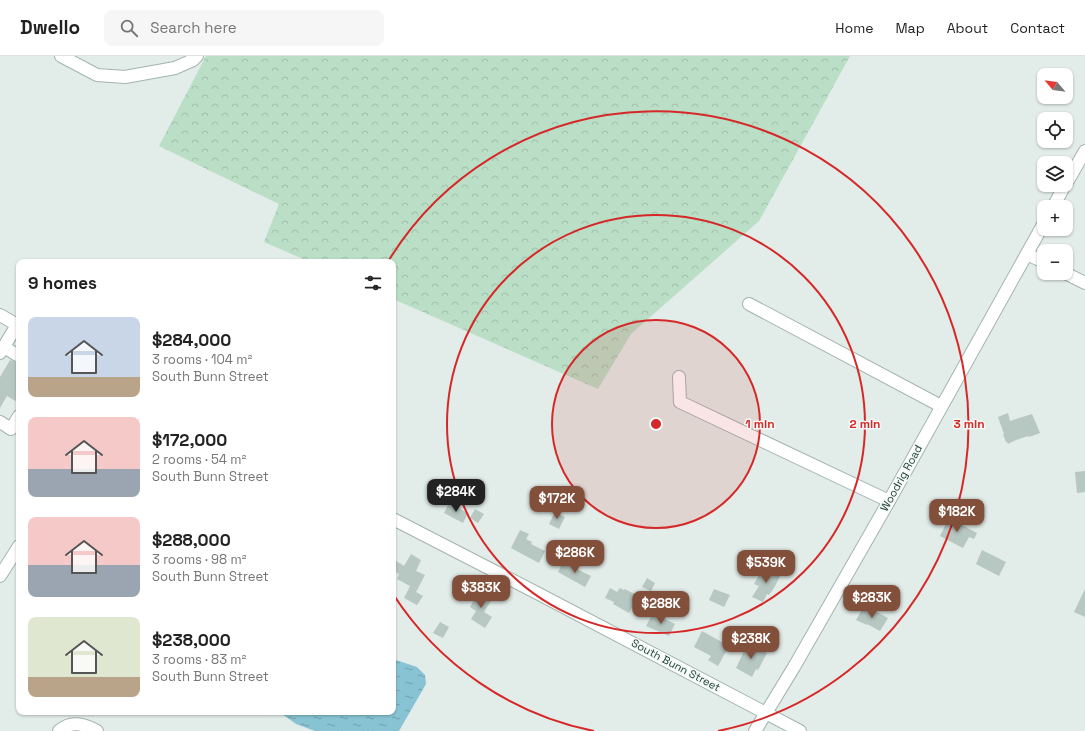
<!DOCTYPE html>
<meta charset="utf-8">
<style>
:root{--surface:#fff;--page:#f6f6f6;--text:#222;--muted:#767676;--line:#e0e0e0;--accent:#814f3a}
body{margin:0;font-family:"Space Grotesk",sans-serif;background:var(--page);color:var(--text);height:100vh;display:flex;flex-direction:column;font-size:15px;white-space:nowrap}
*{box-sizing:border-box;margin:0}
p{font-size:13px;color:var(--muted)}
.icon{flex:none;width:22px;height:22px;fill:none;stroke:currentColor;stroke-width:2;stroke-linecap:round;stroke-linejoin:round}
.map{position:relative;flex:1;overflow:hidden}
.details{position:absolute;left:16px;top:203px;width:380px;height:456px;display:flex;flex-direction:column;background:var(--surface);border-radius:8px;box-shadow:0 1px 3px #0004}
.details>*{flex:none}
.needle{width:26px;rotate:299deg}
.tools{position:absolute;left:1037px;top:12px;display:grid;gap:8px}
.tools a{display:grid;place-items:center;width:36px;height:36px;border-radius:8px;background:var(--surface);box-shadow:0 1px 3px #0004;font-size:20px}
.price{position:absolute;translate:-50% -34px;padding:0 9px;border-radius:8px;background:var(--accent);color:#fff;font-size:13px;line-height:26px;filter:drop-shadow(0 1px 2px #0008)}
.price::after{content:'';position:absolute;left:50%;top:24px;width:12px;height:9px;margin-left:-6px;background:inherit;clip-path:polygon(0 0,100% 0,50% 100%)}
.price.selected{background:#222;color:#fff}
ul{padding:0;list-style:none}
li{display:flex;align-items:center;gap:12px;height:100px;padding:0 12px}
li span{display:grid;place-items:center;flex:none;width:112px;height:80px;border-radius:8px;color:#555}
li>.icon{margin-inline-start:auto}
span .icon{width:48px;height:48px;fill:#fffc;stroke-width:1}
li b{font-size:17px}
h2{display:flex;justify-content:space-between;align-items:center;height:48px;padding:0 12px;font-size:17px}
header{display:flex;align-items:center;gap:24px;box-sizing:border-box;height:56px;padding:0 20px;background:var(--surface);border-bottom:1px solid var(--line)}
header strong{font-size:19px}
nav{display:flex;gap:22px;margin-inline-start:auto;font-size:14px}
.search{width:280px;height:36px;background:var(--page);display:flex;align-items:center;gap:10px;box-sizing:border-box;padding:0 14px;border-radius:8px;color:var(--muted);font-size:15px}
.map>svg:first-child{display:block}
</style>
<header>
<strong>Dwello</strong>
<div class="search"><svg class="icon" aria-label="search" viewBox="0 0 24 24"><circle cx="10" cy="10" r="6"/><path d="M15 15l6 6"/></svg>Search here</div>
<nav><a>Home</a><a>Map</a><a>About</a><a>Contact</a></nav>
</header>
<div class="map">
<svg width="1085" height="675" viewBox="0 0 1085 675">
<defs>
<pattern id="forest-crowns" width="20" height="18" patternUnits="userSpaceOnUse"><rect width="20" height="18" fill="#badec6"/><path d="M2 6a3 3 0 1 1 6 0M12 15a3 3 0 1 1 6 0" fill="none" stroke="#a0c0ab"/></pattern>
<pattern id="water-ripples" width="26" height="14" patternUnits="userSpaceOnUse"><rect width="26" height="14" fill="#88c3d3"/><path d="M2 4q2-2 4 0t4 0M15 11q2-2 4 0t4 0" fill="none" stroke="#6fa0ac"/></pattern>
</defs>
<rect width="100%" height="100%" fill="#e2ece8"/>
<polygon fill="url(#forest-crowns)" points="206,0 850,0 759,165 631,278 598,333 393,243 393,206 310,206 264,186 279,148 159,90"/>
<polygon fill="url(#water-ripples)" points="393,603 417,611 425,619 426,628 399,675 315,675 296,668 279,656 393,656"/>
<g fill="#b7c7c1">
<polygon points="10,304 19,307 19,347 7,340 0,352 0,321"/>
<polygon points="1008,357 1010,365 1032,358 1040,377 1029,381 1028,380 1016,384 1008,388 1007,386 1006,386 1003,378 1004,378 998,361"/>
<polygon points="1085,415 1085,436 1077,437 1075,416"/>
<polygon points="449,447 468,457 463,467 444,457"/>
<polygon points="475,453 484,458 478,467 470,462"/>
<polygon points="555,456 565,461 559,473 549,468"/>
<polygon points="949,462 977,477 974,483 969,481 963,492 940,480"/>
<polygon points="520,474 529,478 526,483 532,486 531,488 545,495 539,507 511,492"/>
<polygon points="982,494 1006,506 999,520 976,508"/>
<polygon points="411,498 421,504 416,515 425,519 416,536 423,540 417,549 404,542 410,530 397,523 399,518 393,515 393,503 404,510"/>
<polygon points="563,506 591,520 585,531 558,516"/>
<polygon points="769,512 781,518 774,532 769,539 767,538 763,546 752,541 759,530 754,528 759,519 763,521"/>
<polygon points="647,522 655,527 651,535 642,531"/>
<polygon points="610,532 617,536 620,532 624,534 625,533 638,540 629,557 613,548 614,546 605,542"/>
<polygon points="714,533 730,539 724,551 709,544"/>
<polygon points="1085,533 1085,561 1074,556"/>
<polygon points="480,534 493,542 484,556 492,561 485,572 471,563 476,555 470,551"/>
<polygon points="863,552 873,558 875,555 888,562 880,575 867,568 867,569 856,564"/>
<polygon points="653,557 675,568 669,580 646,570"/>
<polygon points="440,566 449,571 443,582 433,577"/>
<polygon points="739,570 749,575 741,587 732,582"/>
<polygon points="702,575 729,590 718,610 708,604 711,600 694,591"/>
<polygon points="748,587 767,597 758,614 756,613 752,621 736,612"/>
</g>
<g fill="none" stroke-linecap="round" stroke-linejoin="round">
<defs>
<g id="minor">
<polyline points="61,0 97,19 125,21 175,12 193,4 197,0"/>
<polyline points="1066,128 1085,95"/>
<polyline points="1053,151 1065,129"/>
<polyline points="1027,198 1044,206"/>
<polyline points="1065,217 1085,227"/>
<polyline points="749,248 941,350"/>
<polyline points="0,259 19,270"/>
<polyline points="4,291 17,299 19,298"/>
<polyline points="0,297 17,269"/>
<polyline points="679,321 680,346 889,445"/>
<polyline points="0,366 11,373 19,360"/>
<polyline points="393,463 537,537 800,675"/>
<polyline points="0,520 19,490"/>
<path d="M59,675C71,664 84,668 97,675"/>
<polyline points="755,675 794,611 889,445 1044,167"/>
</g>
</defs>
<use href="#minor" stroke="#a4b4b0" stroke-width="14"/>
<use href="#minor" stroke="#fff" stroke-width="12"/>
</g>
<circle cx="656" cy="368" r="104" fill="#d62828" fill-opacity=".12"/>
<g fill="none" stroke="#d62828" stroke-width="2">
<circle cx="656" cy="368" r="104"/>
<circle cx="656" cy="368" r="209"/>
<path d="M594 675A313 313 0 0 1 393 538M389 204A313 313 0 1 1 718 675"/>
</g>
<g text-anchor="middle" dominant-baseline="central" stroke-width="3" stroke-linejoin="round" paint-order="stroke">
<g font-size="11" fill="#213e38" stroke="#f2f9f6">
<text transform="translate(901 422) rotate(-61)">Woodrig Road</text>
<text transform="translate(676 609) rotate(28)">South Bunn Street</text>
</g>
</g>
<circle cx="656" cy="368" r="6" fill="#d62828" stroke="#f2f9f6" stroke-width="2"/>
<g font-size="12" text-anchor="middle" font-weight="bold" fill="#d62828" stroke="#f2f9f6" stroke-width="3" stroke-linejoin="round" paint-order="stroke">
<text x="760" y="372">1 min</text>
<text x="865" y="372">2 min</text>
<text x="969" y="372">3 min</text>
</g>
</svg>
<div class="tools">
<a><svg class="needle" viewBox="-14 -14 28 28"><path d="M0-13l5 13h-10z" fill="#e53935"/><path d="M0 13l5-13h-10z" fill="#767676"/></svg></a>
<a><svg class="icon" aria-label="locate" viewBox="0 0 24 24"><circle cx="12" cy="12" r="6"/><path d="M12 2v4M12 18v4M2 12h4M18 12h4"/></svg></a>
<a><svg class="icon" aria-label="layers" viewBox="0 0 24 24"><path d="M12 4l9 5-9 5-9-5zM3 14l9 5 9-5"/></svg></a>
<a>+</a>
<a>−</a>
</div>
<b class="price selected" style="left:456px;top:457px">$284K</b>
<b class="price" style="left:557px;top:464px">$172K</b>
<b class="price" style="left:957px;top:477px">$182K</b>
<b class="price" style="left:575px;top:518px">$286K</b>
<b class="price" style="left:766px;top:528px">$539K</b>
<b class="price" style="left:481px;top:553px">$383K</b>
<b class="price" style="left:872px;top:563px">$283K</b>
<b class="price" style="left:661px;top:569px">$288K</b>
<b class="price" style="left:751px;top:604px">$238K</b>
<section class="details">
<h2>9 homes<svg class="icon" aria-label="filters" viewBox="0 0 24 24"><path d="M4 7h16M4 17h16"/><circle cx="9" cy="7" r="2"/><circle cx="15" cy="17" r="2"/></svg></h2>
<ul>
<li><span style="background:linear-gradient(#c9d6e8 75%,#b9a48a 0)"><svg class="icon" aria-label="home" viewBox="0 0 24 24"><path d="M3 11l9-7 9 7M6 9v11h12V9"/></svg></span><div><b>$284,000</b><p>3 rooms · 104 m²</p><p>South Bunn Street</p></div></li>
<li><span style="background:linear-gradient(#f6c9c9 65%,#9aa5b1 0)"><svg class="icon" aria-label="home" viewBox="0 0 24 24"><path d="M3 11l9-7 9 7M6 9v11h12V9"/></svg></span><div><b>$172,000</b><p>2 rooms · 54 m²</p><p>South Bunn Street</p></div></li>
<li><span style="background:linear-gradient(#f6c9c9 60%,#9aa5b1 0)"><svg class="icon" aria-label="home" viewBox="0 0 24 24"><path d="M3 11l9-7 9 7M6 9v11h12V9"/></svg></span><div><b>$288,000</b><p>3 rooms · 98 m²</p><p>South Bunn Street</p></div></li>
<li><span style="background:linear-gradient(#dfe7d0 75%,#b9a48a 0)"><svg class="icon" aria-label="home" viewBox="0 0 24 24"><path d="M3 11l9-7 9 7M6 9v11h12V9"/></svg></span><div><b>$238,000</b><p>3 rooms · 83 m²</p><p>South Bunn Street</p></div></li>
</ul>
</section>
</div>
